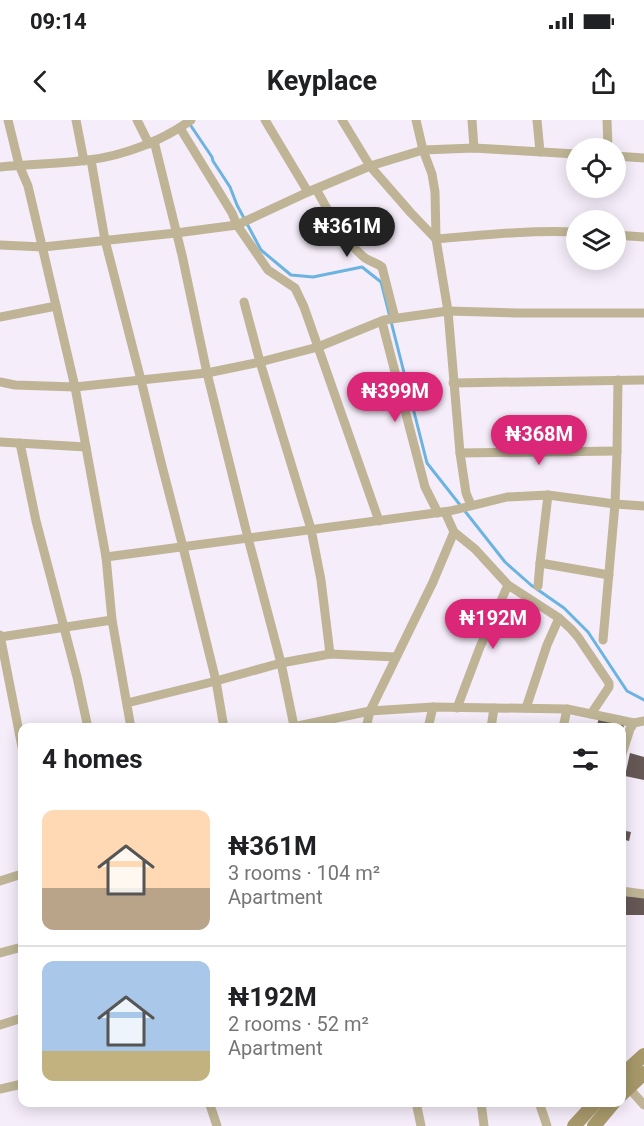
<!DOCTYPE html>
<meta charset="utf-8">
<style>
:root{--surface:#fff;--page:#f6f6f6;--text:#202124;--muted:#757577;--line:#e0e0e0;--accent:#db2777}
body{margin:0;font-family:Roboto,sans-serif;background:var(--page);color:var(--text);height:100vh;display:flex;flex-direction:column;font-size:22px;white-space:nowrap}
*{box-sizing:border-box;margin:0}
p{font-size:20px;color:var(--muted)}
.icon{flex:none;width:33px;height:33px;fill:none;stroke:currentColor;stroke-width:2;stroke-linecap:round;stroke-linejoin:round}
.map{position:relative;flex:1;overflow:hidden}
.details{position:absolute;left:18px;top:603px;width:608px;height:384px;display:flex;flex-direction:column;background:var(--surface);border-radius:12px;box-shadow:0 3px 15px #0003}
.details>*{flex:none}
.fabs{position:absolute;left:566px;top:18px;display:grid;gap:12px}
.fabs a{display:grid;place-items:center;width:60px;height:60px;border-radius:50%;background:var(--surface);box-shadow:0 3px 15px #0003;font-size:30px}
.price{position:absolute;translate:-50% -51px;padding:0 14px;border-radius:21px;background:var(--accent);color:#fff;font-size:20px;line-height:39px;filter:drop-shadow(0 2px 3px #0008)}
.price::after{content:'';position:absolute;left:50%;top:36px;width:18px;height:14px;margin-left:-9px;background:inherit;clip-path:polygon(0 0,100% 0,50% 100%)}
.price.selected{background:#222;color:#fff}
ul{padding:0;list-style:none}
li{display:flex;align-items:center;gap:18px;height:150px;padding:0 24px}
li+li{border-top:2px solid var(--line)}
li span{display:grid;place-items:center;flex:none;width:168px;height:120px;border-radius:12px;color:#555}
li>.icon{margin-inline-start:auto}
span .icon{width:72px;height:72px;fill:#fffc;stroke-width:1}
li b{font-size:26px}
h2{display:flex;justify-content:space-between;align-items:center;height:72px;padding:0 24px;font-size:26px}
.status{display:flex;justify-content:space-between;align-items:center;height:42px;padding:0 30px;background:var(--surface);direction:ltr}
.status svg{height:16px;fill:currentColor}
header{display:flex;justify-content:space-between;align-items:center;height:78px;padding:0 24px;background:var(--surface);font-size:27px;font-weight:700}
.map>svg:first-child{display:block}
</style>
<div class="status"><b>09:14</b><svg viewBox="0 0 49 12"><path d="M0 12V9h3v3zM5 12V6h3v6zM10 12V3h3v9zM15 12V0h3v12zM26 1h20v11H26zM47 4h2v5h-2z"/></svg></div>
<header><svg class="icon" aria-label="back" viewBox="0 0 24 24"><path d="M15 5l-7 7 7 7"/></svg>Keyplace<svg class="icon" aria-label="share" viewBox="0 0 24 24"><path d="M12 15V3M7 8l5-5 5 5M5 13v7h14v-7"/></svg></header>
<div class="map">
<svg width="644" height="1006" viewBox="0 0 644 1006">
<rect width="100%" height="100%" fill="#f6edfa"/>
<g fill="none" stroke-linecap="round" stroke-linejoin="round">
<polyline stroke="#6bb3e0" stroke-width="3" points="189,3 212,37 213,41 230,67 237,85 261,130 291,155 313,157 362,147 381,162 427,343 505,442 531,465 564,488 588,512 627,571 644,580"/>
</g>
<g fill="#665855">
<polygon points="599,598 624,604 622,614 621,608 596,608"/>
<polygon points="630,633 644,637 644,660 625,656"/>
<polygon points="621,710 631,712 629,721 621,719"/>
<polygon points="623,776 644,777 644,795 623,795"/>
</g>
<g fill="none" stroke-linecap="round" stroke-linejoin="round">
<g stroke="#bfb596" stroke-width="9">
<polyline points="8,0 19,45 28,66 75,267 106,437 112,500 131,608"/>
<polyline points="76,0 84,41"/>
<polyline points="137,0 149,24"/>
<polyline points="265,0 308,72"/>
<polyline points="342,0 370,46 411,93 436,119"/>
<polyline points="416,0 423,30 432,54 435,72 436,119 448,191 460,333 466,373 471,385"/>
<polyline points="472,0 474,28"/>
<polyline points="537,0 540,32"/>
<polyline points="607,0 608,28"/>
<polyline points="180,8 232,93 237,105 268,150 295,168 304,187 379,401"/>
<polyline points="154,21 182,135 207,253 248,418 281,543 294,606"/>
<polyline points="615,36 644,38"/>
<polyline points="91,40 105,120 141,260 161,342 183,427 216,561 224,608"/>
<path d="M0,47C29,44 59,44 88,40C123,36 162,21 191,0"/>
<path d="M316,69C326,88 348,125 365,138C371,142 377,143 382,147L395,198"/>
<polyline points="615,115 644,117"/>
<path d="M436,119C483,115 529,110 576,112"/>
<polyline points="0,125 43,127 176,113 237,105 308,72 370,46 423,30 474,28 576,34"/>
<polyline points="244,182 260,242 311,409 321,460 330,534"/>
<polyline points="0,197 56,186"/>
<polyline points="382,202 425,367 438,393"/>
<polyline points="0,262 15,265 75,267 207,253 260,242 318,227 384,200 448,191 517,193 644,193"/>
<polyline points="453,263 644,260"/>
<polyline points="0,322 86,327"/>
<polyline points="20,323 36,401 77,557 88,608"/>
<polyline points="460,333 617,331"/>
<polyline points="454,412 475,429 508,465 559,498 571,509 578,517 609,563 609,567 591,594"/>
<polyline points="106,437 450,391 507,377 548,375 615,384 644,386"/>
<polyline points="540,443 609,455"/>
<polyline points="538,466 540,443 548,375"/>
<polyline points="0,515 22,627"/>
<polyline points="0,517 112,500"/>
<polyline points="603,520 615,384 617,331 618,260"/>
<polyline points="127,583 216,561 281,543 330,534 396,537"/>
<polyline points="457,588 480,527 508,465"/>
<polyline points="526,588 547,525 559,498"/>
<polyline points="288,608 370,591 433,587 567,589 634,603"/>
<polyline points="366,608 370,591 433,462 454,412 445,392"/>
<polyline points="428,608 433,587"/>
<polyline points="491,608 494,588"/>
<polyline points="563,608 567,589"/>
<polyline points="621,637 630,609 634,603 644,601"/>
<polyline points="0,761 22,754"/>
<polyline points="621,771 644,774"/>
<polyline points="0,833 22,827"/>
<polyline points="0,905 22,898"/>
<polyline points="628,967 644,985"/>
<polyline points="0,969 22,964"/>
<polyline points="209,982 217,1006"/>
<polyline points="416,982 421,1006"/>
<polyline points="481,982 484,1006"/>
<polyline points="539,982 547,1006"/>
</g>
<g stroke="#a69869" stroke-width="14">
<polyline points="621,956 644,935"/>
<polyline points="621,975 644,953"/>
<polyline points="574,1006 596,982"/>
<polyline points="594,1006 614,982"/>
</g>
</g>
</svg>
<div class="fabs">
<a><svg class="icon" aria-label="locate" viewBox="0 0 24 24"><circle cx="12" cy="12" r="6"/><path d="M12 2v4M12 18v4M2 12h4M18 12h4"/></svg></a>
<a><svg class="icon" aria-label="layers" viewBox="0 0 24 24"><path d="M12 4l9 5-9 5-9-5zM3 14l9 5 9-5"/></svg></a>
</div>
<b class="price selected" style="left:347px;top:138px">₦361M</b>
<b class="price" style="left:395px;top:303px">₦399M</b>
<b class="price" style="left:539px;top:346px">₦368M</b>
<b class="price" style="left:493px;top:530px">₦192M</b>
<section class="details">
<h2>4 homes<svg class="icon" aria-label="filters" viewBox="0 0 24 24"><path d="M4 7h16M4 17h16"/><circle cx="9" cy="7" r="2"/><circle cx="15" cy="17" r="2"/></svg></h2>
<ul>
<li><span style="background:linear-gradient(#ffd9b3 65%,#b9a48a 0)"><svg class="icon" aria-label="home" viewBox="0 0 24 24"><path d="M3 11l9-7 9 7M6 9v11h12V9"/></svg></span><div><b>₦361M</b><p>3 rooms · 104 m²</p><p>Apartment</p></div></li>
<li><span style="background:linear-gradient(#a9c7e8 75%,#c2b280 0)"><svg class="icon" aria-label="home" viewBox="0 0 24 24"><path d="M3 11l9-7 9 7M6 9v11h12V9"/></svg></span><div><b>₦192M</b><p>2 rooms · 52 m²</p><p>Apartment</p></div></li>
</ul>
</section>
</div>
